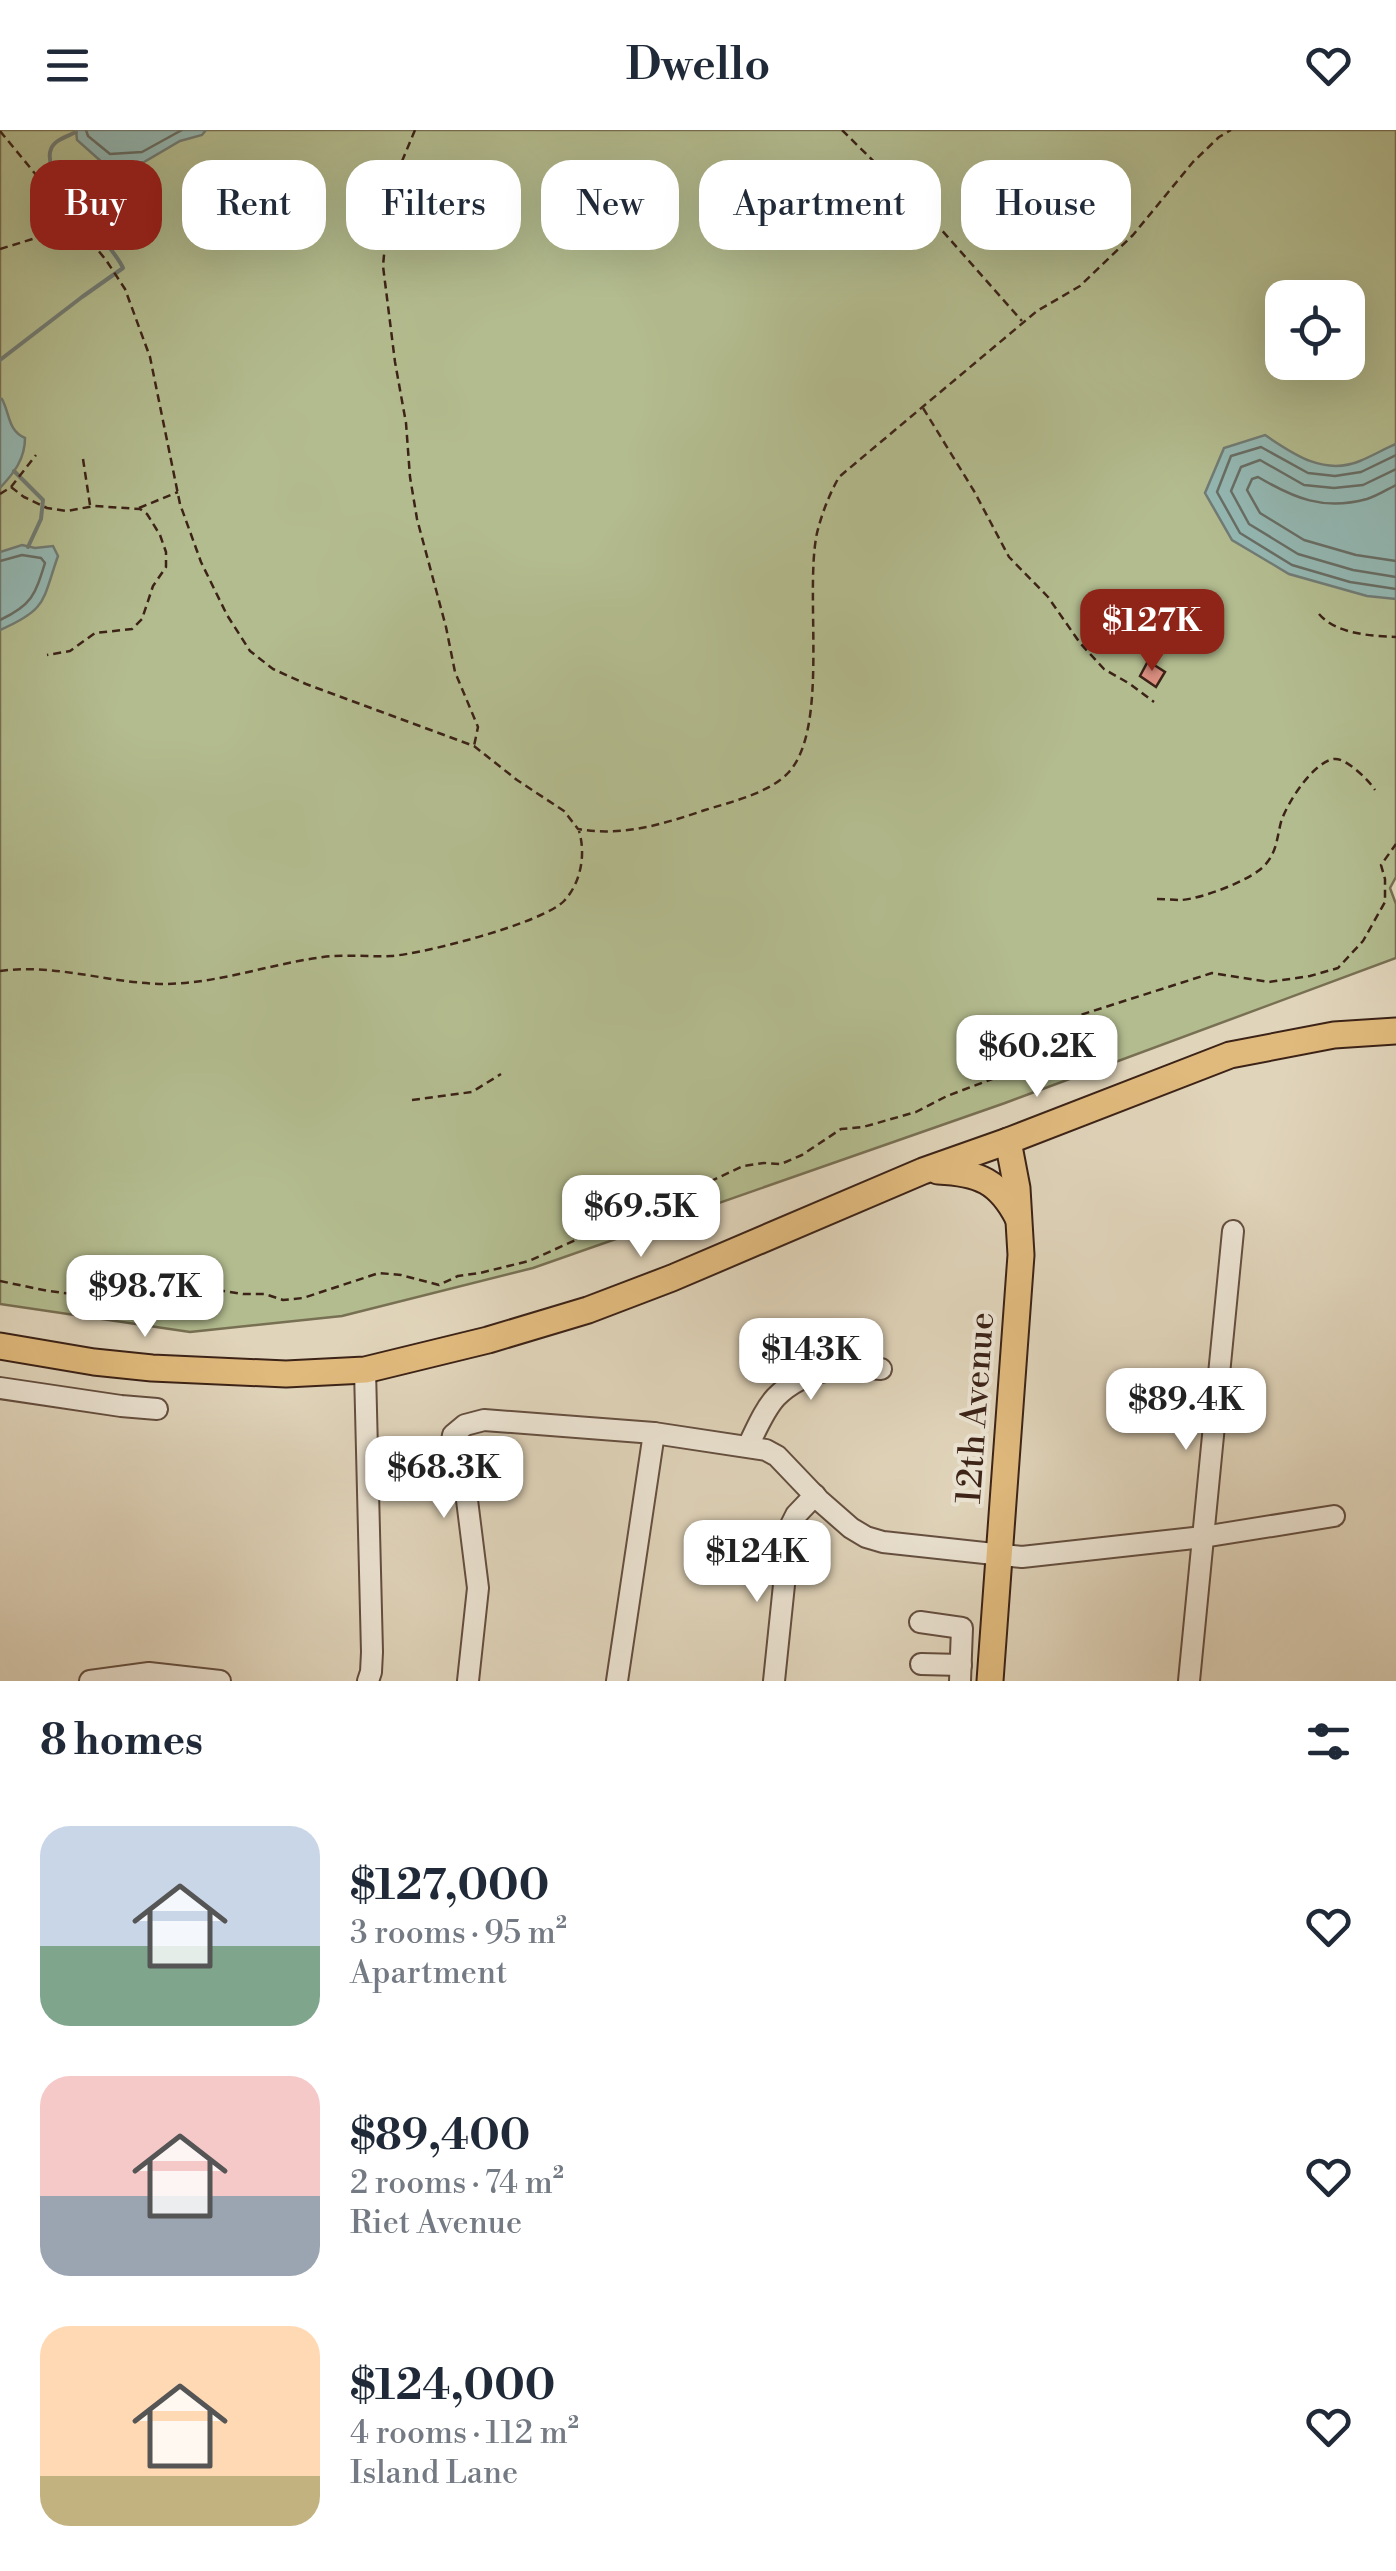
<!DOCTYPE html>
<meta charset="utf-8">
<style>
:root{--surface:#fff;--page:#f6f6f7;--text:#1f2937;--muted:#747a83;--accent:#8f2418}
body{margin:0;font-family:"Libre Bodoni",serif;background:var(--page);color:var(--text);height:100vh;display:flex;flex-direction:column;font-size:38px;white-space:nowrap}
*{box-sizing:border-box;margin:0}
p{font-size:32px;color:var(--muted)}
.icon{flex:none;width:55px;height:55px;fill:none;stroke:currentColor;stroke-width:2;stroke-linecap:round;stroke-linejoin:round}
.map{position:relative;height:1551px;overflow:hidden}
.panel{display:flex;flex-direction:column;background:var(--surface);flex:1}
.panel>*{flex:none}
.top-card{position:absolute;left:30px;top:30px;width:1338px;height:90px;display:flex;gap:20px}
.fabs{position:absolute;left:1265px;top:150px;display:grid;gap:20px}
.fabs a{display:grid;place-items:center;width:100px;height:100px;border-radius:20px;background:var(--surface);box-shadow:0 10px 40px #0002;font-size:50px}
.price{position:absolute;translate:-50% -85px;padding:0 22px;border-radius:20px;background:#fff;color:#222;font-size:32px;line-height:65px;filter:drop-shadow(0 2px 5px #0008)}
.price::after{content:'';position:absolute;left:50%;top:60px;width:30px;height:22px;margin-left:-15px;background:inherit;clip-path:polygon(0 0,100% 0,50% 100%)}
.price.on{background:var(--accent);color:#fff}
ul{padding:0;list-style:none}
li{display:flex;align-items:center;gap:30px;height:250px;padding:0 40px}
li span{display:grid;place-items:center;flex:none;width:280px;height:200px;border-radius:30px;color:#555}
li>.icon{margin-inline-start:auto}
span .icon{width:120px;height:120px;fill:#fffc;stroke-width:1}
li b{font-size:42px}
h2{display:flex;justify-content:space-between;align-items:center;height:120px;padding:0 40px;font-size:42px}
.pill{padding:0 35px;border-radius:30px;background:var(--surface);box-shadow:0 10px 40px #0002;font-size:35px;line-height:90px}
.pill.on{background:var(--accent);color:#fff}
header{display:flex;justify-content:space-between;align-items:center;height:130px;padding:0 40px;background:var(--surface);font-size:45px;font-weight:600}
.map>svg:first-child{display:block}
</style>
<header><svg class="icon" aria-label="menu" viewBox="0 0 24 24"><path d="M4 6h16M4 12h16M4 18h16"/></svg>Dwello<svg class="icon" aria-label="heart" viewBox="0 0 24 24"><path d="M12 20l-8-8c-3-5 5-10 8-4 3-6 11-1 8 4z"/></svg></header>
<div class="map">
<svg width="1396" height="1551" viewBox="0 0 1396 1551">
<rect width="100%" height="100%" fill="#e0d4ba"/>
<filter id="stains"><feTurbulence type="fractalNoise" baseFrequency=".002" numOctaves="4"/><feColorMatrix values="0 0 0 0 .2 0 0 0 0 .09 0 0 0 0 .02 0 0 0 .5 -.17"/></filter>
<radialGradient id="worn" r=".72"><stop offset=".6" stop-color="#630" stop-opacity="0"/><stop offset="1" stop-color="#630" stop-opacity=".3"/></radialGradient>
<path fill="#b3bc8f" stroke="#787053" stroke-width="2.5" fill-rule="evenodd" d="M0,0H1396V747L1390,758L1396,774V828L1005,973L533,1138L342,1186L190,1202L0,1174ZM1282,168H1348V232H1282Z"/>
<g fill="#94b8b3" stroke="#717c75" stroke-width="2.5">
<polygon points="76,0 206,0 202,5 180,11 144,32 104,34 77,10"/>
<path d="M0,269H2C10,284 8,301 25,308C25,329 14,343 0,358Z"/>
<path d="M1265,305C1293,324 1324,346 1360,331C1372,326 1384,319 1396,314V469L1367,466L1289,444L1232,410L1205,363L1224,318Z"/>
<path d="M22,415L35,418L53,416L58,426C42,471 48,479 0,500V422Z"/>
</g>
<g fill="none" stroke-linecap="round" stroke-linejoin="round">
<g stroke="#686e65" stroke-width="2.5">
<polyline points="86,0 88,6 110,24 142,22 182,0"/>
<polyline points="1396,325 1361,342 1335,346 1308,343 1261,317 1231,326 1217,362 1240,403 1292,435 1350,452 1396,459"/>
<polyline points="1396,339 1363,355 1334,358 1304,355 1260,330 1241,337 1231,361 1249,394 1298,424 1353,440 1396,447"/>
<path d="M1396,355C1386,360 1377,366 1367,369C1323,381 1294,368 1258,347L1252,349L1247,360L1260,383L1304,410L1356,425L1396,431"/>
<path d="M0,431L22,425L41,428L45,433C35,465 32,475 0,490"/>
</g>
<g stroke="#717c75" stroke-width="4">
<path d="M0,230L82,167L123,138C111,110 39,48 51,19C54,10 68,6 76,2"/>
<polyline points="14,341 43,370 41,389 28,417"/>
</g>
</g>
<polygon fill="#da8e7f" stroke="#3c2317" stroke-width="2.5" points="1148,531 1165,542 1156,557 1140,546"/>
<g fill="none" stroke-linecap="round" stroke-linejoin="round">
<defs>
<g id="minor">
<polyline points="365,1240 372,1522 371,1542 368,1551"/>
<polyline points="0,1258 121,1276 157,1279"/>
<path d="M748,1316C756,1300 764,1280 776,1267C805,1238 843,1236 881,1239"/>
<polyline points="920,1492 962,1498 960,1551"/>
<polyline points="921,1534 961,1535"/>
<polyline points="90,1551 149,1543 220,1551"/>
<polyline points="468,1551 478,1458 467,1370 450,1322 453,1305 465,1295 484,1290 654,1303 766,1320 777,1326 819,1370 851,1398 866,1407 883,1412 1022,1427 1203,1407 1334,1386"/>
<polyline points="617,1551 654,1303"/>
<polyline points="774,1551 790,1397 796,1385 815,1365"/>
<polyline points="1189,1551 1233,1101"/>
</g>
<g id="major">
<path d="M938,1041C979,1043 999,1051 1018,1088"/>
<polyline points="0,1216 94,1232 152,1238 286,1244 365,1240 488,1210 588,1180 672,1148 923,1041 1008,1011 1230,925 1334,905 1396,901"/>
<polyline points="990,1551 1021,1125 1017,1058 1008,1011"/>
</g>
</defs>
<use href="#minor" stroke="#654f40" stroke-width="24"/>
<use href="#major" stroke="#3c2317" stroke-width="29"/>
<g stroke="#3c2317" stroke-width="2.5" stroke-dasharray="8 5" stroke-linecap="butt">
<polyline points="415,0 390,60 383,136 395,232 406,293 410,347 417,389 446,497 455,542 478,597 474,616"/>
<polyline points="842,0 931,88 1022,191"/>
<path d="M0,1L106,130L125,159L150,227L180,374L201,432L227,485L250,521L273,539L306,554L474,616L517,650L564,681L578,699C622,707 664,694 705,680C731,672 769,663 788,643C830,599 804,464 817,403C822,383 829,365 839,347L1037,181L1080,156L1133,105L1193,32L1219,7L1231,0"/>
<polyline points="0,119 75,96"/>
<polyline points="923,278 974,361 1009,427 1048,467 1080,513 1104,539 1130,554 1154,572"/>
<polyline points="83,329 90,375"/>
<polyline points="11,357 24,367 47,378 67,381 94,376 140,379 147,384 160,405 166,422 166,437 153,456 142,489 132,499 95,503 70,521 47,525"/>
<polyline points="0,364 11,357 36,325"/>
<polyline points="139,378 178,362"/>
<path d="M1319,484C1336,504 1371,506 1396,507"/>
<path d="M1157,769C1165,769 1173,770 1181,770C1201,769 1252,750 1265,735C1277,722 1277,707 1281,692C1287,673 1313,632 1334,629C1345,627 1369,650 1375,660"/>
<path d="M0,841C56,833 111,854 166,854C220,853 270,834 323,827C346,824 368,827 391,826C423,824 543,793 564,771C581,753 586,724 579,701"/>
<polyline points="412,970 472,962 501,944"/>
<polyline points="0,1151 48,1161 131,1171 153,1169 177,1159 205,1158 243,1164 265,1164 283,1170 303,1168 379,1143 401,1145 439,1155 458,1146 480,1143 529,1131 598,1100 637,1086 743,1036 764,1033 781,1034 802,1025 841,999 863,997 916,982 947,966 1000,946 1025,923 1074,887 1212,843 1269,852 1310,846 1338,838 1363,811 1385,772 1385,749 1381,735 1396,714"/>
</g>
<use href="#minor" stroke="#ebe3d2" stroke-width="20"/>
<use href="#major" stroke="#e0ba7d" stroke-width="25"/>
</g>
<g text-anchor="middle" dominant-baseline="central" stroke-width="8" stroke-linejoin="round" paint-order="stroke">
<g font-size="35" fill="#3c2317" stroke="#ebe3d2">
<text transform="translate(976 1278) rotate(-86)">12th Avenue</text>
</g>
</g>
<rect width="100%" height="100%" filter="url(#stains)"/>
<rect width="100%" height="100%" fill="url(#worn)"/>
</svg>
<div class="fabs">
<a><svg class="icon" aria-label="locate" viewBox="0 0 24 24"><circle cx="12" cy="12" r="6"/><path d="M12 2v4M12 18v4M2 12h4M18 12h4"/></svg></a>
</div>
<b class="price on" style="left:1152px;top:544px">$127K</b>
<b class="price" style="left:1037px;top:970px">$60.2K</b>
<b class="price" style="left:641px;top:1130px">$69.5K</b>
<b class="price" style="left:145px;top:1210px">$98.7K</b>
<b class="price" style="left:811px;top:1273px">$143K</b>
<b class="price" style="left:1186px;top:1323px">$89.4K</b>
<b class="price" style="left:444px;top:1391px">$68.3K</b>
<b class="price" style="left:757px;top:1475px">$124K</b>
<div class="top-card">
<a class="pill on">Buy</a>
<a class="pill">Rent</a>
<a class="pill">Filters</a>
<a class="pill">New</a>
<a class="pill">Apartment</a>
<a class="pill">House</a>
</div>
</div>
<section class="panel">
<h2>8 homes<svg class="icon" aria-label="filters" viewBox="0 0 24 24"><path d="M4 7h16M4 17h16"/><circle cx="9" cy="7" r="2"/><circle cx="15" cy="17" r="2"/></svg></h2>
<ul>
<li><span style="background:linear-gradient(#c9d6e8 60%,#7fa58c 0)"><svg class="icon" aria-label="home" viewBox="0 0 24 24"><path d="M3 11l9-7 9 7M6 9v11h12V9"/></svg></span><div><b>$127,000</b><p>3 rooms · 95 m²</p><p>Apartment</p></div><svg class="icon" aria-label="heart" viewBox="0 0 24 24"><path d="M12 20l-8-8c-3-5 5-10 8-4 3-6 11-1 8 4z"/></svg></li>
<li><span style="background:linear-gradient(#f6c9c9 60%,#9aa5b1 0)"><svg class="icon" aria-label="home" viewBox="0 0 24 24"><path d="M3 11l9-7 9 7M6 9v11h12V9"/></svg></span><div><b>$89,400</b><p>2 rooms · 74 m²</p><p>Riet Avenue</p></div><svg class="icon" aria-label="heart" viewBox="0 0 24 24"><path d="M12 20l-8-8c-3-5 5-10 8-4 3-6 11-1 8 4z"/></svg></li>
<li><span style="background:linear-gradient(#ffd9b3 75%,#c2b280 0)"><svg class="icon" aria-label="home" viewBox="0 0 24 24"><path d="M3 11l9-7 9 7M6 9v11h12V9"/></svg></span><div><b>$124,000</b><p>4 rooms · 112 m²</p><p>Island Lane</p></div><svg class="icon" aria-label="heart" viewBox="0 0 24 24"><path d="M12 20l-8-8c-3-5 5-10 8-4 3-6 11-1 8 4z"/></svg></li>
</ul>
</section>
